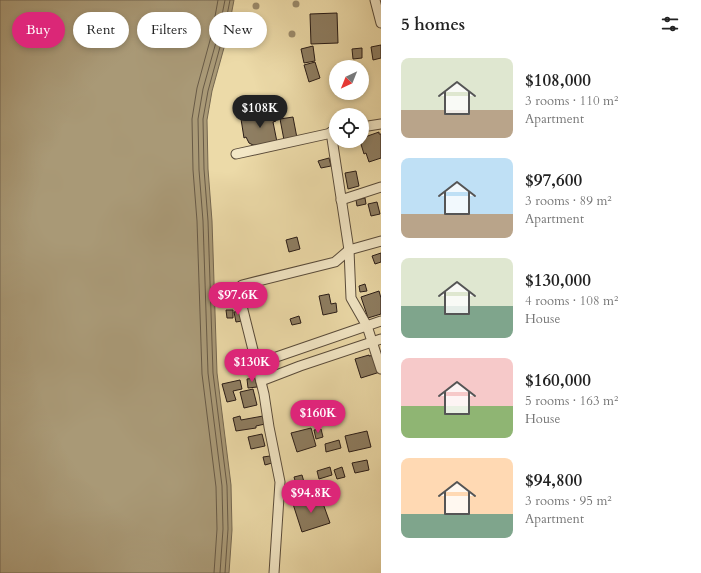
<!DOCTYPE html>
<meta charset="utf-8">
<style>
:root{--surface:#fff;--page:#f6f6f6;--text:#222;--muted:#767676;--accent:#db2777}
body{margin:0;font-family:Cardo,serif;background:var(--page);color:var(--text);height:100vh;display:flex;flex-direction:column;font-size:15px;white-space:nowrap}
*{box-sizing:border-box;margin:0}
p{font-size:13px;color:var(--muted)}
.icon{flex:none;width:22px;height:22px;fill:none;stroke:currentColor;stroke-width:2;stroke-linecap:round;stroke-linejoin:round}
.map{position:relative;flex:1;overflow:hidden}
.side{display:flex;flex-direction:column;background:var(--surface);width:320px}
.side>*{flex:none}
.hud{position:absolute;left:12px;top:12px;width:309px;height:36px;display:flex;gap:8px}
.needle{width:26px;rotate:223deg}
.controls{position:absolute;left:329px;top:60px;display:grid;gap:8px}
.controls a{display:grid;place-items:center;width:40px;height:40px;border-radius:50%;background:var(--surface);box-shadow:0 2px 6px #0003;font-size:20px}
.price{position:absolute;translate:-50% -34px;padding:0 9px;border-radius:14px;background:var(--accent);color:#fff;font-size:13px;line-height:26px;filter:drop-shadow(0 1px 2px #0008)}
.price::after{content:'';position:absolute;left:50%;top:24px;width:12px;height:9px;margin-left:-6px;background:inherit;clip-path:polygon(0 0,100% 0,50% 100%)}
.price.selected{background:#222;color:#fff}
ul{padding:0;list-style:none}
li{display:flex;align-items:center;gap:12px;height:100px;padding:0 20px}
li span{display:grid;place-items:center;flex:none;width:112px;height:80px;border-radius:8px;color:#555}
li>.icon{margin-inline-start:auto}
span .icon{width:48px;height:48px;fill:#fffc;stroke-width:1}
li b{font-size:17px}
h2{display:flex;justify-content:space-between;align-items:center;height:48px;padding:0 20px;font-size:17px}
.chip{padding:0 14px;border-radius:18px;background:var(--surface);box-shadow:0 2px 6px #0003;font-size:14px;line-height:36px}
.chip.selected{background:var(--accent);color:#fff}
main{display:flex;flex:1;min-height:0}
.map>svg:first-child{display:block}
</style>
<main>
<div class="map">
<svg width="381" height="573" viewBox="0 0 381 573">
<rect width="100%" height="100%" fill="#ecdaa8"/>
<filter id="stains"><feTurbulence type="fractalNoise" baseFrequency=".005" numOctaves="4"/><feColorMatrix values="0 0 0 0 .2 0 0 0 0 .09 0 0 0 0 .02 0 0 0 .5 -.17"/></filter>
<radialGradient id="worn" r=".72"><stop offset=".6" stop-color="#630" stop-opacity="0"/><stop offset="1" stop-color="#630" stop-opacity=".3"/></radialGradient>
<polygon fill="#a99976" stroke="#756750" points="0,0 234,0 227,37 212,91 207,120 208,169 212,221 217,373 231,485 232,530 229,573 0,573"/>
<g fill="none" stroke-linecap="round" stroke-linejoin="round">
<g stroke="#685a46" stroke-width="1">
<polyline points="214,573 217,529 216,487 202,374 197,221 193,170 192,119 197,88 212,33 218,0"/>
<polyline points="220,573 223,529 222,486 208,373 203,221 199,170 198,119 203,89 218,35 225,0"/>
<polyline points="225,573 228,529 227,486 213,373 208,221 204,169 203,119 208,91 223,36 230,0"/>
</g>
</g>
<g fill="#8e7e62" stroke="#281b16">
<polygon points="337,13 338,43 311,44 310,14"/>
<polygon points="381,45 381,58 373,60 371,47"/>
<polygon points="313,46 315,61 304,63 301,49"/>
<polygon points="362,48 362,58 353,59 352,49"/>
<polygon points="315,62 320,78 309,82 304,65"/>
<polygon points="274,112 276,121 273,122 277,142 259,145 253,145 249,143 246,137 244,138 241,119"/>
<polygon points="293,117 297,138 284,140 280,119"/>
<polygon points="379,132 379,134 381,134 381,158 369,162 366,153 364,154 360,141 362,141 362,138"/>
<polygon points="329,158 331,166 321,168 318,161"/>
<polygon points="356,171 359,186 348,189 345,173"/>
<polygon points="365,198 366,204 357,206 356,200"/>
<polygon points="377,202 380,214 371,216 368,204"/>
<polygon points="297,237 300,249 289,252 286,240"/>
<polygon points="381,253 381,262 375,264 372,256"/>
<polygon points="365,284 367,291 360,292 359,286"/>
<polygon points="379,291 381,298 381,314 368,318 361,297"/>
<polygon points="329,294 331,304 336,303 337,312 323,315 319,296"/>
<polygon points="226,310 233,310 233,318 227,318"/>
<polygon points="241,311 242,321 236,322 234,312"/>
<polygon points="299,316 301,323 292,325 290,319"/>
<polygon points="369,355 369,356 375,355 380,372 361,378 355,359"/>
<polygon points="255,378 257,387 248,388 247,379"/>
<polygon points="240,380 242,389 233,391 236,400 227,402 222,384"/>
<polygon points="253,389 257,405 244,408 240,392"/>
<polygon points="240,416 241,420 263,416 265,424 256,426 256,428 236,431 233,418"/>
<polygon points="311,428 316,446 297,452 291,433"/>
<polygon points="321,429 323,437 316,439 314,430"/>
<polygon points="367,431 371,447 349,452 345,436"/>
<polygon points="262,434 265,446 251,449 248,437"/>
<polygon points="339,440 341,448 326,452 325,444"/>
<polygon points="270,456 272,463 265,465 263,457"/>
<polygon points="367,460 369,470 355,473 352,463"/>
<polygon points="330,467 332,475 319,479 317,471"/>
<polygon points="342,467 345,477 337,479 334,470"/>
<polygon points="302,475 304,482 296,484 294,477"/>
<polygon points="320,495 330,523 302,532 293,504"/>
</g>
<g fill="none" stroke-linecap="round" stroke-linejoin="round">
<defs>
<g id="street">
<polyline points="375,0 381,23"/>
<polyline points="362,127 381,124"/>
<polyline points="331,132 349,250 351,298 367,326 381,369"/>
<polyline points="236,154 336,132"/>
<polyline points="341,200 381,187"/>
<polyline points="256,364 381,321"/>
<polyline points="261,381 300,366 381,339"/>
<polyline points="274,573 280,482 269,427 264,394 238,290 242,285 335,262 349,250 381,241"/>
</g>
</defs>
<use href="#street" stroke="#594b3a" stroke-width="11"/>
<use href="#street" stroke="#f3e7c6" stroke-width="9"/>
</g>
<g fill="#9b8b6c">
<circle cx="296" cy="4" r="3.5"/>
<circle cx="256" cy="6" r="3.5"/>
<circle cx="292" cy="34" r="3.5"/>
<circle cx="248" cy="36" r="3.5"/>
</g>
<rect width="100%" height="100%" filter="url(#stains)"/>
<rect width="100%" height="100%" fill="url(#worn)"/>
</svg>
<div class="controls">
<a><svg class="needle" viewBox="-14 -14 28 28"><path d="M0-13l5 13h-10z" fill="#e53935"/><path d="M0 13l5-13h-10z" fill="#767676"/></svg></a>
<a><svg class="icon" aria-label="locate" viewBox="0 0 24 24"><circle cx="12" cy="12" r="6"/><path d="M12 2v4M12 18v4M2 12h4M18 12h4"/></svg></a>
</div>
<b class="price selected" style="left:260px;top:129px">$108K</b>
<b class="price" style="left:238px;top:316px">$97.6K</b>
<b class="price" style="left:252px;top:383px">$130K</b>
<b class="price" style="left:318px;top:434px">$160K</b>
<b class="price" style="left:311px;top:514px">$94.8K</b>
<div class="hud">
<a class="chip selected">Buy</a>
<a class="chip">Rent</a>
<a class="chip">Filters</a>
<a class="chip">New</a>
</div>
</div>
<section class="side">
<h2>5 homes<svg class="icon" aria-label="filters" viewBox="0 0 24 24"><path d="M4 7h16M4 17h16"/><circle cx="9" cy="7" r="2"/><circle cx="15" cy="17" r="2"/></svg></h2>
<ul>
<li><span style="background:linear-gradient(#dfe7d0 65%,#b9a48a 0)"><svg class="icon" aria-label="home" viewBox="0 0 24 24"><path d="M3 11l9-7 9 7M6 9v11h12V9"/></svg></span><div><b>$108,000</b><p>3 rooms · 110 m²</p><p>Apartment</p></div></li>
<li><span style="background:linear-gradient(#bfe0f5 70%,#b9a48a 0)"><svg class="icon" aria-label="home" viewBox="0 0 24 24"><path d="M3 11l9-7 9 7M6 9v11h12V9"/></svg></span><div><b>$97,600</b><p>3 rooms · 89 m²</p><p>Apartment</p></div></li>
<li><span style="background:linear-gradient(#dfe7d0 60%,#7fa58c 0)"><svg class="icon" aria-label="home" viewBox="0 0 24 24"><path d="M3 11l9-7 9 7M6 9v11h12V9"/></svg></span><div><b>$130,000</b><p>4 rooms · 108 m²</p><p>House</p></div></li>
<li><span style="background:linear-gradient(#f6c9c9 60%,#8fb573 0)"><svg class="icon" aria-label="home" viewBox="0 0 24 24"><path d="M3 11l9-7 9 7M6 9v11h12V9"/></svg></span><div><b>$160,000</b><p>5 rooms · 163 m²</p><p>House</p></div></li>
<li><span style="background:linear-gradient(#ffd9b3 70%,#7fa58c 0)"><svg class="icon" aria-label="home" viewBox="0 0 24 24"><path d="M3 11l9-7 9 7M6 9v11h12V9"/></svg></span><div><b>$94,800</b><p>3 rooms · 95 m²</p><p>Apartment</p></div></li>
</ul>
</section>
</main>
